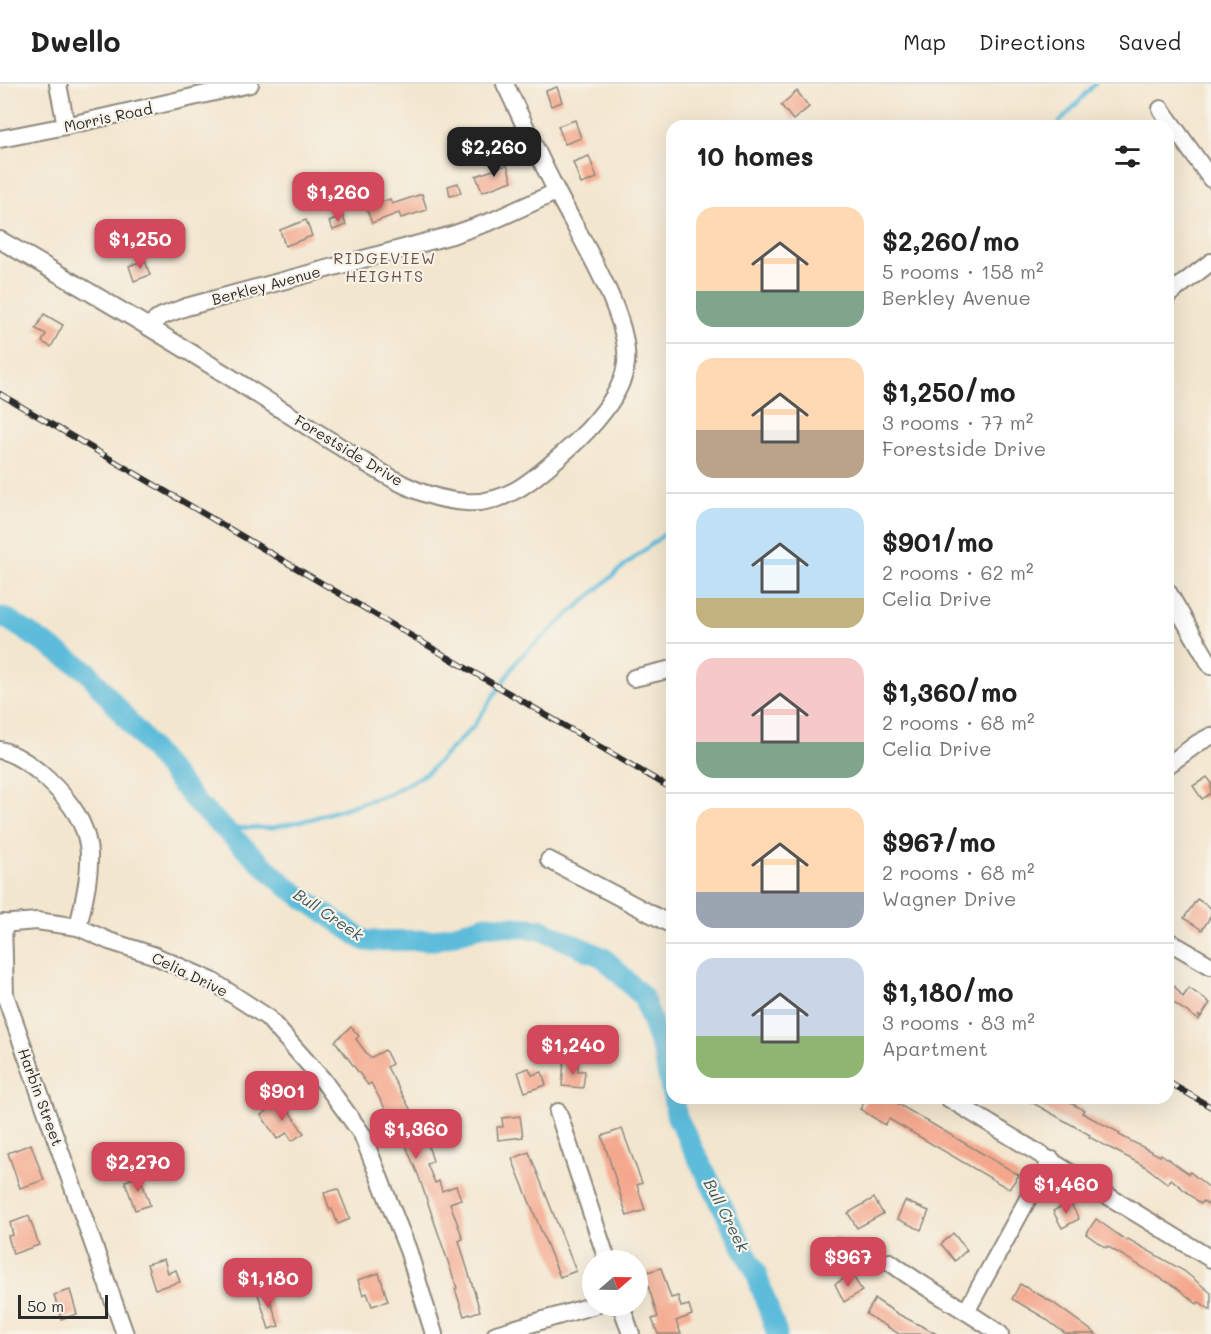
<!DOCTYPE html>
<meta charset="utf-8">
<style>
:root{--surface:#fff;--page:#f2f2f2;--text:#222;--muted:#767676;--line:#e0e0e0;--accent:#d1495b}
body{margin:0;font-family:Mali,sans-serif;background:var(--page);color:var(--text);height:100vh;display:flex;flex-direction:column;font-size:22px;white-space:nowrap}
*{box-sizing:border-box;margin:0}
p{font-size:20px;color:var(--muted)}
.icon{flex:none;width:33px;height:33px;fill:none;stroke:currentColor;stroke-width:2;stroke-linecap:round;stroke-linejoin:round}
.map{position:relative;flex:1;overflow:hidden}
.panel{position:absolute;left:666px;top:36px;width:508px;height:984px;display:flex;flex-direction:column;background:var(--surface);border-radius:18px;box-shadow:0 6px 24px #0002}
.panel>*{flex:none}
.needle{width:39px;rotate:70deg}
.controls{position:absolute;left:582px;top:1166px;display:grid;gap:12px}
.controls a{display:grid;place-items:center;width:66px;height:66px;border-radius:50%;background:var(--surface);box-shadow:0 6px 24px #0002;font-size:30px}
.scale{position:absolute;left:18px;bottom:15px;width:90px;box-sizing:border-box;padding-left:6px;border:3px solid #2b2b2b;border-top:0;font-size:16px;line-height:21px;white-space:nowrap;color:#2b2b2b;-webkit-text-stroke:4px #f7f3e8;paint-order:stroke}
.price{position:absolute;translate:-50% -51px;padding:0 14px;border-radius:12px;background:var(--accent);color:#fff;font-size:20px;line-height:39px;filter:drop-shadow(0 2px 3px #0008)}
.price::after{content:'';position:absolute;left:50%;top:36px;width:18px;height:14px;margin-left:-9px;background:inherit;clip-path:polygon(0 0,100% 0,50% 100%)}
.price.current{background:#222;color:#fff}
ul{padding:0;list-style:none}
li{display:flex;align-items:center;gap:18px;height:150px;padding:0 30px}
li+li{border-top:2px solid var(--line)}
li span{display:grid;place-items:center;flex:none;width:168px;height:120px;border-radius:18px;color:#555}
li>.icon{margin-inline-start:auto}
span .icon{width:72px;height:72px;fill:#fffc;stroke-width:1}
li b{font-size:26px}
h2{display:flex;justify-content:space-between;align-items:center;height:72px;padding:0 30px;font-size:26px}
header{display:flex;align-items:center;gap:36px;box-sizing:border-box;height:84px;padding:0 30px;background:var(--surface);border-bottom:2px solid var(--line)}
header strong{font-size:28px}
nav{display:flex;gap:33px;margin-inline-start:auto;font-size:21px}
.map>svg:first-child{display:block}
</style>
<header>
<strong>Dwello</strong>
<nav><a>Map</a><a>Directions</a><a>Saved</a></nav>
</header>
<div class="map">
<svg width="1211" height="1250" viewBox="0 0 1211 1250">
<rect width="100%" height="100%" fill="#f7f3e8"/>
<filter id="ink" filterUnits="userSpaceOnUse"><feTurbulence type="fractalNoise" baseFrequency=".0167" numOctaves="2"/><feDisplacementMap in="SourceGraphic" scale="12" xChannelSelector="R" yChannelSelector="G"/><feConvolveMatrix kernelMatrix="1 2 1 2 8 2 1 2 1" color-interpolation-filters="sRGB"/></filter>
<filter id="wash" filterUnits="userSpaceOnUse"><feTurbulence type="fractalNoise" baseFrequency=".008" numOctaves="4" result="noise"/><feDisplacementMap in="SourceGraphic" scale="24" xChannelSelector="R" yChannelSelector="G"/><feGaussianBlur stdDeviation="1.35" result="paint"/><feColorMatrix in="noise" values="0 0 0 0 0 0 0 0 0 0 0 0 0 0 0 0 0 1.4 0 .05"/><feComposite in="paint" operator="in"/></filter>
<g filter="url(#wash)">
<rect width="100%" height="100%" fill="#f3e6cf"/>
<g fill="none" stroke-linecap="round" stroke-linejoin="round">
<g stroke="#5cbcda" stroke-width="4">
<polyline points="1056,42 1095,0"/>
<polyline points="222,744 271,744 311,735 389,710 427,689 473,643 519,574 624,482 672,444"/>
</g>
<g stroke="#5cbcda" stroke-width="21">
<polyline points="0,533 9,536 87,587 198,721 286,802 365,857 435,856 486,841 540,845 604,874 643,913 663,969 672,1010"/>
<polyline points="673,1014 677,1033 756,1189 777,1250"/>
</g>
</g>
<g id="blocks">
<g fill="#f4a78c">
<polygon points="557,3 562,18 551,22 546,7"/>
<polygon points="797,7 809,23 793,36 781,21"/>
<polygon points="575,36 581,54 565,60 558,42"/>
<polygon points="589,72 597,94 581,100 573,78"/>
<polygon points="507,81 512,97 482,108 476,92"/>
<polygon points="458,99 461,109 450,112 448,102"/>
<polygon points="422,110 427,126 401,134 399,129 372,139 366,124 390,115 392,120"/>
<polygon points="343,132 346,141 333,146 329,138"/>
<polygon points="306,136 312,152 285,162 280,146"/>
<polygon points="145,176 150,191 134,197 129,182"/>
<polygon points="44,230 63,241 51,263 42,258 46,250 36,245"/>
<polygon points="1207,693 1211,698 1211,709 1202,715 1193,702"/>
<polygon points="1197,815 1211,824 1211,832 1202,846 1184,834"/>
<polygon points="1168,894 1183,913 1189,904 1210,919 1201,933 1198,931 1200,934 1199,936 1168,915"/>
<polygon points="351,943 359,952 356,955 370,974 385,966 392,980 387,983 425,1052 433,1077 427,1080 435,1099 439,1097 442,1107 456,1102 461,1115 450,1119 463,1155 459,1157 480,1227 464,1232 455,1205 457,1204 419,1093 406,1062 371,999 368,1001 335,957"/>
<polygon points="564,977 578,979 578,987 585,987 583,1004 562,1002"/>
<polygon points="529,984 532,991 542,988 546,1001 525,1008 518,988"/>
<polygon points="867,1014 901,1014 898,1020 1019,1091 1009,1105 889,1035 885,1041 860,1025"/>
<polygon points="1024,1014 1061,1014 1084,1026 1082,1029 1120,1049 1119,1051 1160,1072 1161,1070 1189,1090 1190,1088 1211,1105 1211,1122 1203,1117 1201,1120 1171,1095 1168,1100 1146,1083 1089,1053 1090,1051"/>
<polygon points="282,1017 304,1049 292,1057 287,1049 277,1055 261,1031"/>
<polygon points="520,1032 523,1053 498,1056 497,1043 503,1043 502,1034"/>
<polygon points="622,1045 642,1099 637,1101 645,1126 627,1132 602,1052"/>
<polygon points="31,1060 44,1096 20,1104 8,1069"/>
<polygon points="529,1068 576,1187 560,1193 512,1075"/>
<polygon points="140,1092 150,1121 135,1126 125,1097"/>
<polygon points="338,1105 350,1135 338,1140 332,1125 330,1126 324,1109"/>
<polygon points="874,1114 883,1130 857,1144 848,1129"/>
<polygon points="905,1117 929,1127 921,1146 897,1135"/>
<polygon points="1070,1118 1079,1135 1062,1144 1053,1127"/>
<polygon points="29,1132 39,1161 13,1170 8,1152 13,1151 10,1139"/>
<polygon points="1096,1135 1127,1157 1128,1155 1184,1187 1211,1209 1211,1226 1199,1218 1197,1220 1177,1204 1107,1162 1106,1164 1086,1150"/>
<polygon points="953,1149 967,1166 955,1177 941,1160"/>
<polygon points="834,1153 854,1157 849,1180 829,1176"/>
<polygon points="164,1175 168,1189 176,1186 180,1198 155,1205 147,1180"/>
<polygon points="661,1184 671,1214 678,1212 681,1223 689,1221 692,1231 676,1237 681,1250 658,1250 652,1235 658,1233 644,1189"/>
<polygon points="379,1189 388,1217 372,1222 367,1209 363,1211 358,1196"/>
<polygon points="852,1190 862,1207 844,1218 835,1200"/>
<polygon points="1020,1200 1052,1218 1096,1250 1066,1250 1043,1233 1012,1215"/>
<polygon points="266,1204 279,1242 269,1245 257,1207"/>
<polygon points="70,1206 77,1230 61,1235 54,1211"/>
<polygon points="875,1215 898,1230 937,1250 899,1250 866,1230"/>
</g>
</g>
</g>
<g filter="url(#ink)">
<use href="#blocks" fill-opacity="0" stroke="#8f887d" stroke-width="1.5"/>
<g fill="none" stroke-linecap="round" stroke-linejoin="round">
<defs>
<g id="minor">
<polyline points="58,0 66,42"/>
<polyline points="1161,25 1211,95"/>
<polyline points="0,55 66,42 250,0"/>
<path d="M0,156C73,198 146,240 217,285C258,310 298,337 339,362C377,386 419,416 466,418C509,421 537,392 567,366C590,346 623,311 626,279C631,232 577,149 556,106C538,71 522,35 505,0"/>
<polyline points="1168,211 1211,178"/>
<polyline points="148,242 162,232 186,223 452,151 492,137 556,108"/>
<polyline points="1168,508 1211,582"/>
<polyline points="634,594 672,585"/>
<path d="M0,666C17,670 35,684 47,695C101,746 93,777 78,843"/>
<polyline points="1168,681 1198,659 1211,652"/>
<polyline points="549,776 672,841"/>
<polyline points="3,839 5,911 125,1250"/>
<polyline points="0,840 37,837 78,843 109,857 153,871 212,897 267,933 322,995 362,1050 408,1166 434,1250"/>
<polyline points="1168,857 1211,882"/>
<polyline points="948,1014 1211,1175"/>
<polyline points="558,1028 607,1176"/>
<path d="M890,1178C925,1205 964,1224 1000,1250"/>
<polyline points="621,1221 631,1250"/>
<polyline points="967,1226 1030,1111 1052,1076"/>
<polyline points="496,1250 595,1221"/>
</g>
</defs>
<use href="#minor" stroke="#8f887d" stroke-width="20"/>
<use href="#minor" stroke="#fff" stroke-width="16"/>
<defs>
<g id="rail">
<polyline points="0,310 672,705"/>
<polyline points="1168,998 1211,1023"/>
</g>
</defs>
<use href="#rail" stroke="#2b2b2b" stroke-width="6"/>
<use href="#rail" stroke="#f7f3e8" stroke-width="4" stroke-dasharray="11" stroke-linecap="butt"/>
</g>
</g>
<g text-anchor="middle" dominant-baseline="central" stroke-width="4.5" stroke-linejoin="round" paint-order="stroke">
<g font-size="15" fill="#2b2b2b" stroke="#f7f3e8">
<text transform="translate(108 33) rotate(-12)">Morris Road</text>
<text transform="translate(266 201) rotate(-15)">Berkley Avenue</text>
<text transform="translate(349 366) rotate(31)">Forestside Drive</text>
<text transform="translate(190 890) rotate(26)">Celia Drive</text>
<text transform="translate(41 1013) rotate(70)">Harbin Street</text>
</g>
<g font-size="16" letter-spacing="1.5" fill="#71564d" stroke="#f7f3e8">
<text x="385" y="173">RIDGEVIEW<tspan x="385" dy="18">HEIGHTS</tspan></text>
</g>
<g font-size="16" font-style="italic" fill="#3a5660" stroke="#f7f3e8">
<text transform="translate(329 830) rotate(34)">Bull Creek</text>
<text transform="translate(727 1131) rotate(63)">Bull Creek</text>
</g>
</g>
</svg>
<div class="controls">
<a><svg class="needle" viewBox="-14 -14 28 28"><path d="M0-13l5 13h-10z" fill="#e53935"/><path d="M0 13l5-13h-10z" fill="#767676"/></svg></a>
</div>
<div class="scale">50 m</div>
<b class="price current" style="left:494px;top:94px">$2,260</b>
<b class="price" style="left:338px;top:139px">$1,260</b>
<b class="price" style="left:140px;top:186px">$1,250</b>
<b class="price" style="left:573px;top:992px">$1,240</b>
<b class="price" style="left:282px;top:1038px">$901</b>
<b class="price" style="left:416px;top:1076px">$1,360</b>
<b class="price" style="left:138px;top:1109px">$2,270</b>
<b class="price" style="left:1066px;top:1131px">$1,460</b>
<b class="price" style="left:848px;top:1204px">$967</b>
<b class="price" style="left:268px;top:1225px">$1,180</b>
<section class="panel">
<h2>10 homes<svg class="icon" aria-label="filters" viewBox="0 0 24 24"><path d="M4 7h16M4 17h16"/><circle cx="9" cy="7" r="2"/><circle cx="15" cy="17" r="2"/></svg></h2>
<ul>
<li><span style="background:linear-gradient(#ffd9b3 70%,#7fa58c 0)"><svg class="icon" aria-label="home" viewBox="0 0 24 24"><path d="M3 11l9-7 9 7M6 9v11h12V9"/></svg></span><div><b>$2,260/mo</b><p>5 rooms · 158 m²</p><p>Berkley Avenue</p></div></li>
<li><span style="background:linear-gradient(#ffd9b3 60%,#b9a48a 0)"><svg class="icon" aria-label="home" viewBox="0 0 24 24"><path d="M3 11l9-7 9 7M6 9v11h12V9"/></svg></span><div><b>$1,250/mo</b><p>3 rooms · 77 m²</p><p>Forestside Drive</p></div></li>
<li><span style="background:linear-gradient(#bfe0f5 75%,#c2b280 0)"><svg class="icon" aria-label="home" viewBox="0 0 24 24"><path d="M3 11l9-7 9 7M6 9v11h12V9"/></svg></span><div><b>$901/mo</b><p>2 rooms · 62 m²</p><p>Celia Drive</p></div></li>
<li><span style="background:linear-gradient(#f6c9c9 70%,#7fa58c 0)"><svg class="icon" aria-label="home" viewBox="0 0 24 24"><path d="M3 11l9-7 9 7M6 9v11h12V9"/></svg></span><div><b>$1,360/mo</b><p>2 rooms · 68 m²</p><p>Celia Drive</p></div></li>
<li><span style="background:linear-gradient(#ffd9b3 70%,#9aa5b1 0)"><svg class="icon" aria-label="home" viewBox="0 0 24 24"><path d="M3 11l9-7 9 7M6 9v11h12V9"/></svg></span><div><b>$967/mo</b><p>2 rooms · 68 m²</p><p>Wagner Drive</p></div></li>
<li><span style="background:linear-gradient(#c9d6e8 65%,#8fb573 0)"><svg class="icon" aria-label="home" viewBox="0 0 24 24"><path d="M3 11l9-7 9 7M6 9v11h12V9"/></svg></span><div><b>$1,180/mo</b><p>3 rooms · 83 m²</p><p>Apartment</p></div></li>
</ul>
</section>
</div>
